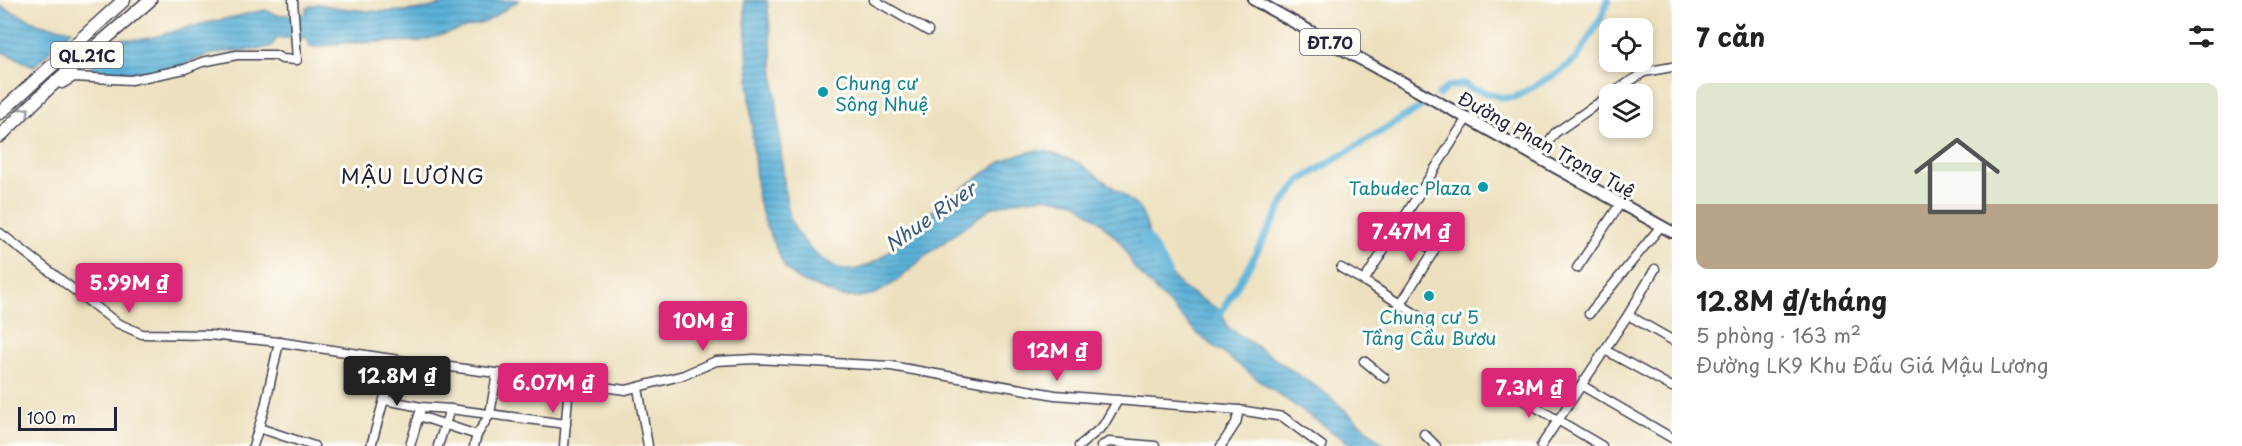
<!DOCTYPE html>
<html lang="vi">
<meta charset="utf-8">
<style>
:root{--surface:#fff;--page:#f2f2f2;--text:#222;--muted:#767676;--line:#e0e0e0;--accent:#db2777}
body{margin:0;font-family:"Playpen Sans",sans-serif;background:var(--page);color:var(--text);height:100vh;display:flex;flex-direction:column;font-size:22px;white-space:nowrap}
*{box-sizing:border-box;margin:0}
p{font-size:20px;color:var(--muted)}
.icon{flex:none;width:33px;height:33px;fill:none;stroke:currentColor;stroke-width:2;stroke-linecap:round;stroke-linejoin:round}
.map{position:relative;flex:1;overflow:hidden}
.side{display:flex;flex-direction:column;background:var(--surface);width:570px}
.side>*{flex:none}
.fabs{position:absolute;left:1599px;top:18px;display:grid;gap:12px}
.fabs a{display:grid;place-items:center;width:54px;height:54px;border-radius:12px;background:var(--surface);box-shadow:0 3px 9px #0003;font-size:30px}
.scale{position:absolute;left:18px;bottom:15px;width:99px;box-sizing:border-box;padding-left:6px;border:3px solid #22223b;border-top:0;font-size:16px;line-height:21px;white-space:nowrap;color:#22223b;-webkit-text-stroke:4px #fdfcf7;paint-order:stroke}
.price{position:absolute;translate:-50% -51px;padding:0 14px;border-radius:6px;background:var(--accent);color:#fff;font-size:20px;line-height:39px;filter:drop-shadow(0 2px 3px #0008)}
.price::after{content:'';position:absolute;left:50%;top:36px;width:18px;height:14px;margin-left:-9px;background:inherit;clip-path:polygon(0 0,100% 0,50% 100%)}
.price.current{background:#222;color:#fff}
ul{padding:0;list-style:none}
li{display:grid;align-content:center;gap:12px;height:318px;padding:0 24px}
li+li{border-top:2px solid var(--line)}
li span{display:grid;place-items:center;height:186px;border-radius:12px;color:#555}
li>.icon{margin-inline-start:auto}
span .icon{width:108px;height:108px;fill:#fffc;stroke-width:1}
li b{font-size:26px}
h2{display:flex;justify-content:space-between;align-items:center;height:72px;padding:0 24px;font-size:26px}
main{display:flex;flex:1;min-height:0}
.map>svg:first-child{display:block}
</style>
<main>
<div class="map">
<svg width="1672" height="446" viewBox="0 0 1672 446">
<defs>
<pattern id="water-rules" width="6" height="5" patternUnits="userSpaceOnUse" patternTransform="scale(1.5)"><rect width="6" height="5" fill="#5cb1d8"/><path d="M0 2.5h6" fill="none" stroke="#4c90b0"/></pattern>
</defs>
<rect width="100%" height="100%" fill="#fdfcf7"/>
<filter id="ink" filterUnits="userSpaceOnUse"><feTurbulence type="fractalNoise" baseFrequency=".0167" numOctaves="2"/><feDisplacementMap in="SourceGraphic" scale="12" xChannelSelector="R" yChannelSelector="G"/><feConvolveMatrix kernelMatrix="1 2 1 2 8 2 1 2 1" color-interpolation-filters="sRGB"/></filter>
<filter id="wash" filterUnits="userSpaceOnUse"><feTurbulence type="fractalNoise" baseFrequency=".008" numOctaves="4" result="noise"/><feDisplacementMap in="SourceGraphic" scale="24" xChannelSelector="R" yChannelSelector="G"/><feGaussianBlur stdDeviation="1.35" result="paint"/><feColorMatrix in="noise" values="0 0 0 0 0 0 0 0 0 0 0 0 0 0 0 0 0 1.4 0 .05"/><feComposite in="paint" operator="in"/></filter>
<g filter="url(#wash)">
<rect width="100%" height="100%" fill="#ede0be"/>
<g fill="url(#water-rules)" stroke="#3f6a8a" stroke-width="1.5">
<path d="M459,0H519L486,22L421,41L342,43L316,47L309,46L306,38H277L272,46C255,52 231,50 213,54C199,57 187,64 173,69C146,79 114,76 86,72L122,38C145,43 164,33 186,28C213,21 239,16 265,10L277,15L306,14V8L317,4C369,13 407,17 459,0Z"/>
<path d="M744,0H767L785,193C787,202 788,212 791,220C799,242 832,276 857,269C885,262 905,234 926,216C950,197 975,179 1001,162L1014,156L1033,151H1046L1079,163L1121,193L1140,209L1147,226L1153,255L1183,288L1221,311L1228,327L1324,392L1386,446H1353L1268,387L1199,335L1135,269L1122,244L1098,220L1075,202L1043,197L1016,201L991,208L928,254L897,281L876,294L857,297H841L799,280L785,268L765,223L758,199L753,146Z"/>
<polygon points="0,6 40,24 72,30 34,66 0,51"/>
</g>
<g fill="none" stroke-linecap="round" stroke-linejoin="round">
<g stroke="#5cb1d8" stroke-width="7">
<polyline points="1439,95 1447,87 1465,84 1469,88 1504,98 1515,97 1561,71 1577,58 1602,16 1608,0"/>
<polyline points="1217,319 1249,266 1285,200 1301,180 1429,102"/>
</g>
<g stroke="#5cb1d8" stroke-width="12">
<polyline points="42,39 104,60 114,60"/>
<polyline points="1144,236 1166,272"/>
</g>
</g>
</g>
<g filter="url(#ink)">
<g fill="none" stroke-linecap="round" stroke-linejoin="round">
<defs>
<g id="minor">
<polyline points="874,0 928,31"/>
<polyline points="62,84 74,77 131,80 185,69 202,62 237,55 275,55 282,59 297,60 293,0"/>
<polyline points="1611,94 1644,72 1672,67"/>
<polyline points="1537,157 1555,133 1610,95"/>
<polyline points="1398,227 1434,251 1400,304"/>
<polyline points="0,233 117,323 142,334 209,335 279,342 412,362 626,390 684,375 716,361 754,359 891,366 1055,395 1239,410 1283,417 1322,446"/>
<polyline points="1341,268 1364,281"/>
<polyline points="1577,268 1620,204"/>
<polyline points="1589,314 1661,226"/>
<polyline points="1628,315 1672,340"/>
<polyline points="1425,320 1364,281 1467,118"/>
<polyline points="1605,350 1672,387"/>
<polyline points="1364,361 1385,378"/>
<polyline points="1581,385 1672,438"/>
<polyline points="638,388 648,446"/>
<polyline points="1515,395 1602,446"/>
<polyline points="385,400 421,407 450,409 566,424"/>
<polyline points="419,416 477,435"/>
<polyline points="259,428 314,446"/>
<polyline points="1424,434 1436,446"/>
<polyline points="253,446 265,407 279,342"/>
<polyline points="371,446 395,360"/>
<polyline points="410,446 420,412"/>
<polyline points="438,446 450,409"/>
<polyline points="474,446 477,435 490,414 497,373"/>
<polyline points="564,446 569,384"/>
<polyline points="1079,446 1103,426 1118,400"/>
<polyline points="1101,446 1109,442 1155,446"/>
<polyline points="1221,446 1236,423 1239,410"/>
<polyline points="1541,446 1628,315 1655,269"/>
</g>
<polyline id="major" points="1254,0 1672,232"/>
<g id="highway">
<polyline points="0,113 124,0"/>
<polyline points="0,136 51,86 150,0"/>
</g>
</defs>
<use href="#minor" stroke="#403e4f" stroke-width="11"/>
<use href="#major" stroke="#403e4f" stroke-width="14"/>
<use href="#highway" stroke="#403e4f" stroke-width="15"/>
<use href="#minor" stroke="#fff" stroke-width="8"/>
<use href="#major" stroke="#fff" stroke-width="10"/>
<use href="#highway" stroke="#fff" stroke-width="12"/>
</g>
<defs><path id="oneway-chevron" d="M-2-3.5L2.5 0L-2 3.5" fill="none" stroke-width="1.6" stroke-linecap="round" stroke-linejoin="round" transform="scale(1.5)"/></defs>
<use stroke="#9c9ca7" href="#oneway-chevron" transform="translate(26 111) rotate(-44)"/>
</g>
<g fill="#0f9aa8" stroke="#fdfcf7" stroke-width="2">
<circle cx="823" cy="92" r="6"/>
<circle cx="1483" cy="187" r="6"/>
<circle cx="1429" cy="296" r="6"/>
</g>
<g text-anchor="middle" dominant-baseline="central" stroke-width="6" stroke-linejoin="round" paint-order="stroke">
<g fill="#fdfcf7" stroke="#646373" stroke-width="1.5">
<rect x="1300" y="29" width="60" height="26" rx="4.5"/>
<rect x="51" y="42" width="72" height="26" rx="4.5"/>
</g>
<g font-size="16" font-weight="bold" fill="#22223b">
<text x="1330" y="42">ĐT.70</text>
<text x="87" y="55">QL.21C</text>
</g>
<g font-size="18" fill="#0d838f" stroke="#fdfcf7" text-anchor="start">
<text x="835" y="82">Chung cư<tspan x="835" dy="21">Sông Nhuệ</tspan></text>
<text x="1471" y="187" text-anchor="end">Tabudec Plaza</text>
<text x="1429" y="316" text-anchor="middle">Chung cư 5<tspan x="1429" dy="21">Tầng Cầu Bươu</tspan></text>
</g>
<g font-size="18" fill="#22223b" stroke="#fdfcf7">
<text transform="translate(1547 144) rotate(29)">Đường Phan Trọng Tuệ</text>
</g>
<g font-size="20" letter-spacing="1.5" fill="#22223b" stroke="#fdfcf7">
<text x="413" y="176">MẬU LƯƠNG</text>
</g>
<g font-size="20" font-style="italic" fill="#395b7a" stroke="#fdfcf7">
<text transform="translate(930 216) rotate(-35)">Nhue River</text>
</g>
</g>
</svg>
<div class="fabs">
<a><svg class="icon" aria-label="locate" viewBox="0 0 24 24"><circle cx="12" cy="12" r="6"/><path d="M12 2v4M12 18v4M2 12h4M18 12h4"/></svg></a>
<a><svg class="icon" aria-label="layers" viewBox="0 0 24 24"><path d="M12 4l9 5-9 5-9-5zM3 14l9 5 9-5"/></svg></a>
</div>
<div class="scale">100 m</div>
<b class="price" style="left:1411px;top:263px">7.47M ₫</b>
<b class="price" style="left:129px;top:314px">5.99M ₫</b>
<b class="price" style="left:703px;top:352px">10M ₫</b>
<b class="price" style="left:1057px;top:382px">12M ₫</b>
<b class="price current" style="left:397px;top:407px">12.8M ₫</b>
<b class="price" style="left:553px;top:414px">6.07M ₫</b>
<b class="price" style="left:1529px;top:419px">7.3M ₫</b>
</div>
<section class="side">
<h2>7 căn<svg class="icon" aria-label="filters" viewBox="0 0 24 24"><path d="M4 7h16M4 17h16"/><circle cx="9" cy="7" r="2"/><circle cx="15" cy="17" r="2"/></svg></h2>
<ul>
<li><span style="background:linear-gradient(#dfe7d0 65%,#b9a48a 0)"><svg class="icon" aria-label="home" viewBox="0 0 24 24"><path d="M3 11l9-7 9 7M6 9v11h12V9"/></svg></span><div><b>12.8M ₫/tháng</b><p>5 phòng · 163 m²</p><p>Đường LK9 Khu Đấu Giá Mậu Lương</p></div></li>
</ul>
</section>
</main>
